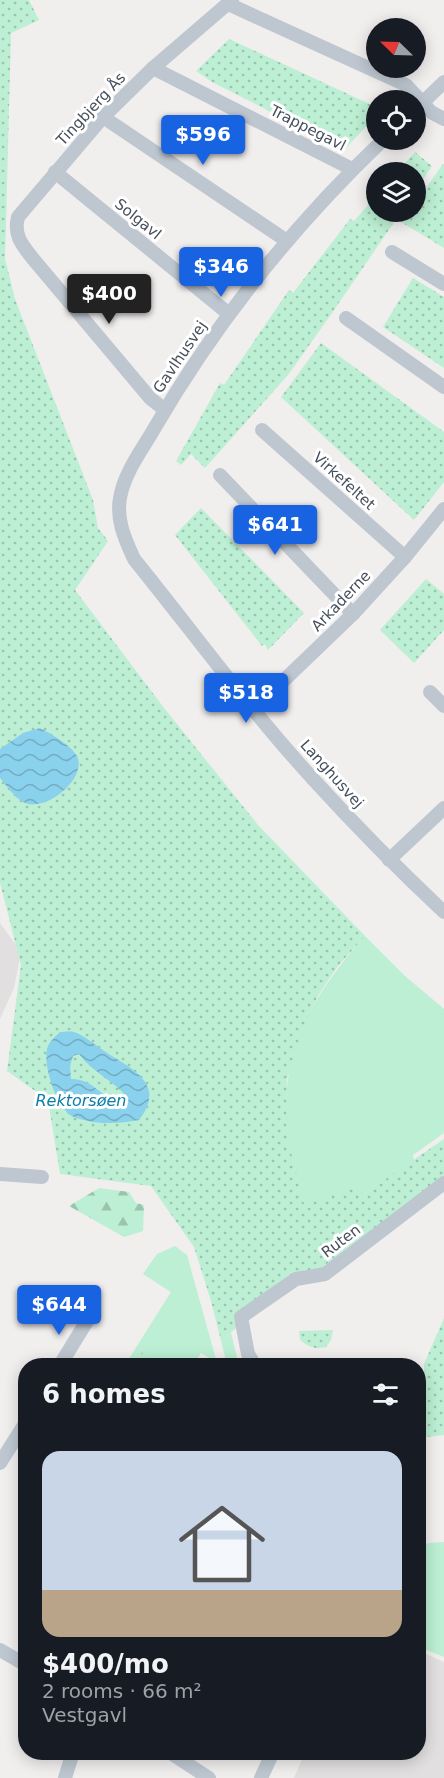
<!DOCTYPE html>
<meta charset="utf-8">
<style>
:root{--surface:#171b24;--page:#20242c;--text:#f1f3f6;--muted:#9ea1a6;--line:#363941;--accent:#1863e1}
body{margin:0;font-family:"DejaVu Sans",sans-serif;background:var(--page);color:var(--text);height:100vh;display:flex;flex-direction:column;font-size:22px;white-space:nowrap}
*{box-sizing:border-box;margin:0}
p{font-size:20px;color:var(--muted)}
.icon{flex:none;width:33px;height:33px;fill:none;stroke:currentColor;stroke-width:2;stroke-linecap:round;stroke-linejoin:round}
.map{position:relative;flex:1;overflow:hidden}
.side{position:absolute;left:18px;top:1358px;width:408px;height:402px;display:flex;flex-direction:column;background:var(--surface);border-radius:24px;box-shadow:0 3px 15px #0003}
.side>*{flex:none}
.needle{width:39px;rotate:293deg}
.fabs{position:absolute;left:366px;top:18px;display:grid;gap:12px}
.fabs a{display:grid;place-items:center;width:60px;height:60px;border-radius:50%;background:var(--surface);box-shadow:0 3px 15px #0003;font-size:30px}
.price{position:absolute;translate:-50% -51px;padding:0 14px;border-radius:6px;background:var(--accent);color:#fff;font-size:20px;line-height:39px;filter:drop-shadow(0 2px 3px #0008)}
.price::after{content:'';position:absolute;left:50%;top:36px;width:18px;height:14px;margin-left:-9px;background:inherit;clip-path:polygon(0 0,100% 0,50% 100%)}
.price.on{background:#222;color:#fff}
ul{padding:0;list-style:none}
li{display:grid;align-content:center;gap:12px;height:318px;padding:0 24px}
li+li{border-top:2px solid var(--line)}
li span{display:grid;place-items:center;height:186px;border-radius:18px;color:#555}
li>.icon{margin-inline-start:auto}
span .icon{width:108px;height:108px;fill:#fffc;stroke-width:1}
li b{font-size:26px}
h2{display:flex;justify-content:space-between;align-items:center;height:72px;padding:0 24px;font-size:26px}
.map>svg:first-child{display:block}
</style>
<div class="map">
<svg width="444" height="1778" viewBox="0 0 444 1778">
<defs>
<pattern id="forest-firs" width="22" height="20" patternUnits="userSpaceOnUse" patternTransform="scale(1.5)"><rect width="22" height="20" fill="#bcefd3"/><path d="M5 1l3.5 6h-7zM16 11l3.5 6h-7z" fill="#9bc4ae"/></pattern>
<pattern id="park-dots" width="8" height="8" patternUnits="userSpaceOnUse" patternTransform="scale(1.5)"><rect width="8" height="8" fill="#bcefd3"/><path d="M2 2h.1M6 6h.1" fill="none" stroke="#9bc4ae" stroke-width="1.8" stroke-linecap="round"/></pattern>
<pattern id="water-waves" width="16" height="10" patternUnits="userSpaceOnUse" patternTransform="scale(1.5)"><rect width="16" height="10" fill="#89d1ec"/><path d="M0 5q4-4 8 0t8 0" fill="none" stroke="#72acc2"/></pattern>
</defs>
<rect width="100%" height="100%" fill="#f1eeee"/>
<g fill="#e2dfe0">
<polygon points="0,923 21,952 14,988 0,1019"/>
<polygon points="419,1651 444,1662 444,1778 294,1778 305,1752 418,1752"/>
</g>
<g fill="#bcefd3">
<path d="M365,936L405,976L444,1009V1133L413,1155L414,1160L364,1194L304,1205C298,1182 289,1156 286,1134C285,1125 286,1115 286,1106C287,1036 320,987 365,936Z"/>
<polygon points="175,1246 187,1255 217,1363 201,1353 194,1365 125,1365 171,1292 143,1274 157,1254"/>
<polygon points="231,1333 239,1365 227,1365 221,1341"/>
<polygon points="444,1542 444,1657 419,1647 418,1544"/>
</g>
<polygon fill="url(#forest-firs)" points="99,1188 129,1192 136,1203 144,1205 143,1231 124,1237 69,1206"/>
<g fill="url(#park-dots)">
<polygon points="0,0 29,0 39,20 11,33 5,259 15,299 93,500 98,528 108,541 75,590 164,708 258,825 365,936 338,966 319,994 302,1029 287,1080 286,1133 304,1204 357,1187 364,1194 444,1139 444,1193 437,1184 321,1268 303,1271 221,1341 211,1301 194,1247 151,1186 60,1174 48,1100 7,1071 21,965 0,883"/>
<polygon points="229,39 376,107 376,116 345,149 212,82 196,71"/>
<polygon points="415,152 432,166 416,190 416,172 397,172"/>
<polygon points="443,164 444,164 444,248 401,222 409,212 416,212 416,202"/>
<polygon points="376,196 376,212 401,212 332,313 288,375 205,468 191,454 181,465 176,461 220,383 224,385 289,290 293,293 350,219 354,221"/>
<polygon points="413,278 444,297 444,368 383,327"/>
<polygon points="321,343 444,432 444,482 414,520 281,397"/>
<polygon points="201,508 304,613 268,650 265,644 262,646 175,535"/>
<polygon points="426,579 444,594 444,630 414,663 380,630"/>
<polygon points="444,1318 444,1435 426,1437 424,1364"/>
<path d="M333,1330L331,1340L326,1347C315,1350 309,1347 300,1340L299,1331Z"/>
<polygon points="144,1349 163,1361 161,1365 134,1365"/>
</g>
<g fill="url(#water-waves)" fill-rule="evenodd">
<path d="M40,728C51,734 71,745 77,756C88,779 44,814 23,802C14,797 7,786 0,778V749L23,733Z"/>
<path d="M60,1032C64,1032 70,1031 74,1032C84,1035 98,1047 107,1053C133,1069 167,1085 139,1120C118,1124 95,1125 74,1117C57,1111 41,1062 48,1046C50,1041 56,1036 60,1032ZM79,1054C92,1072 113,1080 127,1097C104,1101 103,1091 86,1082C82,1080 76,1079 71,1079L70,1066L73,1056Z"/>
</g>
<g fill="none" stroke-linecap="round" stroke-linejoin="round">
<g stroke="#bec7d0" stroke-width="14">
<polyline points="228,4 406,85 431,112 444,119"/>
<polyline points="153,68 352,169"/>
<polyline points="416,109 444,82"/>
<polyline points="103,117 287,241"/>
<path d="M383,140C294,225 216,322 154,429C142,450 124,473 120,498C116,520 125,539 134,559C193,632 249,709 313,779C355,825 398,869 444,912"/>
<polyline points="55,172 229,314"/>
<polyline points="392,252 444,284"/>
<polyline points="346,318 444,387"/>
<path d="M165,410L150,398L34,260C23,246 13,236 18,217L103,117L153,68L232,0"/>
<polyline points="262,430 405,557"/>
<polyline points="220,475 353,614"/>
<polyline points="430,692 444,706"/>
<polyline points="254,709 353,614 405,557 444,509"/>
<polyline points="389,860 444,808"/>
<polyline points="0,1174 42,1177"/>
<polyline points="60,1365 87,1321 88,1316"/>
<polyline points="255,1365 248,1354 241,1317 296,1279 325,1274 444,1183"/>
<polyline points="0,1463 26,1422"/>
<polyline points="0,1650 26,1665"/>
<polyline points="169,1752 209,1778"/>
<polyline points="65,1778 73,1752"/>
<polyline points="261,1778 273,1752"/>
</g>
</g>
<g text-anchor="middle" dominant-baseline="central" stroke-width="6" stroke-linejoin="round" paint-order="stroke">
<g font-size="15" fill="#46505c" stroke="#fff">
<text transform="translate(91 109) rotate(-47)">Tingbjerg Ås</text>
<text transform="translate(308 128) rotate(27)">Trappegavl</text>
<text transform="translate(138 219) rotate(39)">Solgavl</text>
<text transform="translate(180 357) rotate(-56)">Gavlhusvej</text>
<text transform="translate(344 481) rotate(42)">Virkefeltet</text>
<text transform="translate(341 601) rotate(-46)">Arkaderne</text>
<text transform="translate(332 774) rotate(48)">Langhusvej</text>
<text transform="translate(341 1241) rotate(-37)">Ruten</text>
</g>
<g font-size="16" font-style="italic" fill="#0c7ea9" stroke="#fff">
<text x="81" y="1100">Rektorsøen</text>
</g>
</g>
</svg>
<div class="fabs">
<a><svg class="needle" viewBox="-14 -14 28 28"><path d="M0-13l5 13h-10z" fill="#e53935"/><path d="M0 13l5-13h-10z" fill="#9ea1a6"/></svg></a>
<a><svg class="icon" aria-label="locate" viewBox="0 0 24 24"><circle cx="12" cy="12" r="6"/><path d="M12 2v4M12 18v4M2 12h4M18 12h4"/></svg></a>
<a><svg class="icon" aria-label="layers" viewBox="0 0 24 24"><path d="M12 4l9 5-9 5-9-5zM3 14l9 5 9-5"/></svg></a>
</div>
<b class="price" style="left:203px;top:166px">$596</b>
<b class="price" style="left:221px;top:298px">$346</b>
<b class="price on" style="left:109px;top:325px">$400</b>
<b class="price" style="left:275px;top:556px">$641</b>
<b class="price" style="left:246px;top:724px">$518</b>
<b class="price" style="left:59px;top:1336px">$644</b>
<section class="side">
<h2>6 homes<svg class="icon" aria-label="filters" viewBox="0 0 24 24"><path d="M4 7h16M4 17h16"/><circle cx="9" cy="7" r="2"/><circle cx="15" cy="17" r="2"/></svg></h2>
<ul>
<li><span style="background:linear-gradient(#c9d6e8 75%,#b9a48a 0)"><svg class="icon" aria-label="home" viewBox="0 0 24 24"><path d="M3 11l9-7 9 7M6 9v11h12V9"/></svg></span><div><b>$400/mo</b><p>2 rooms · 66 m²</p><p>Vestgavl</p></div></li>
</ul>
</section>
</div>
